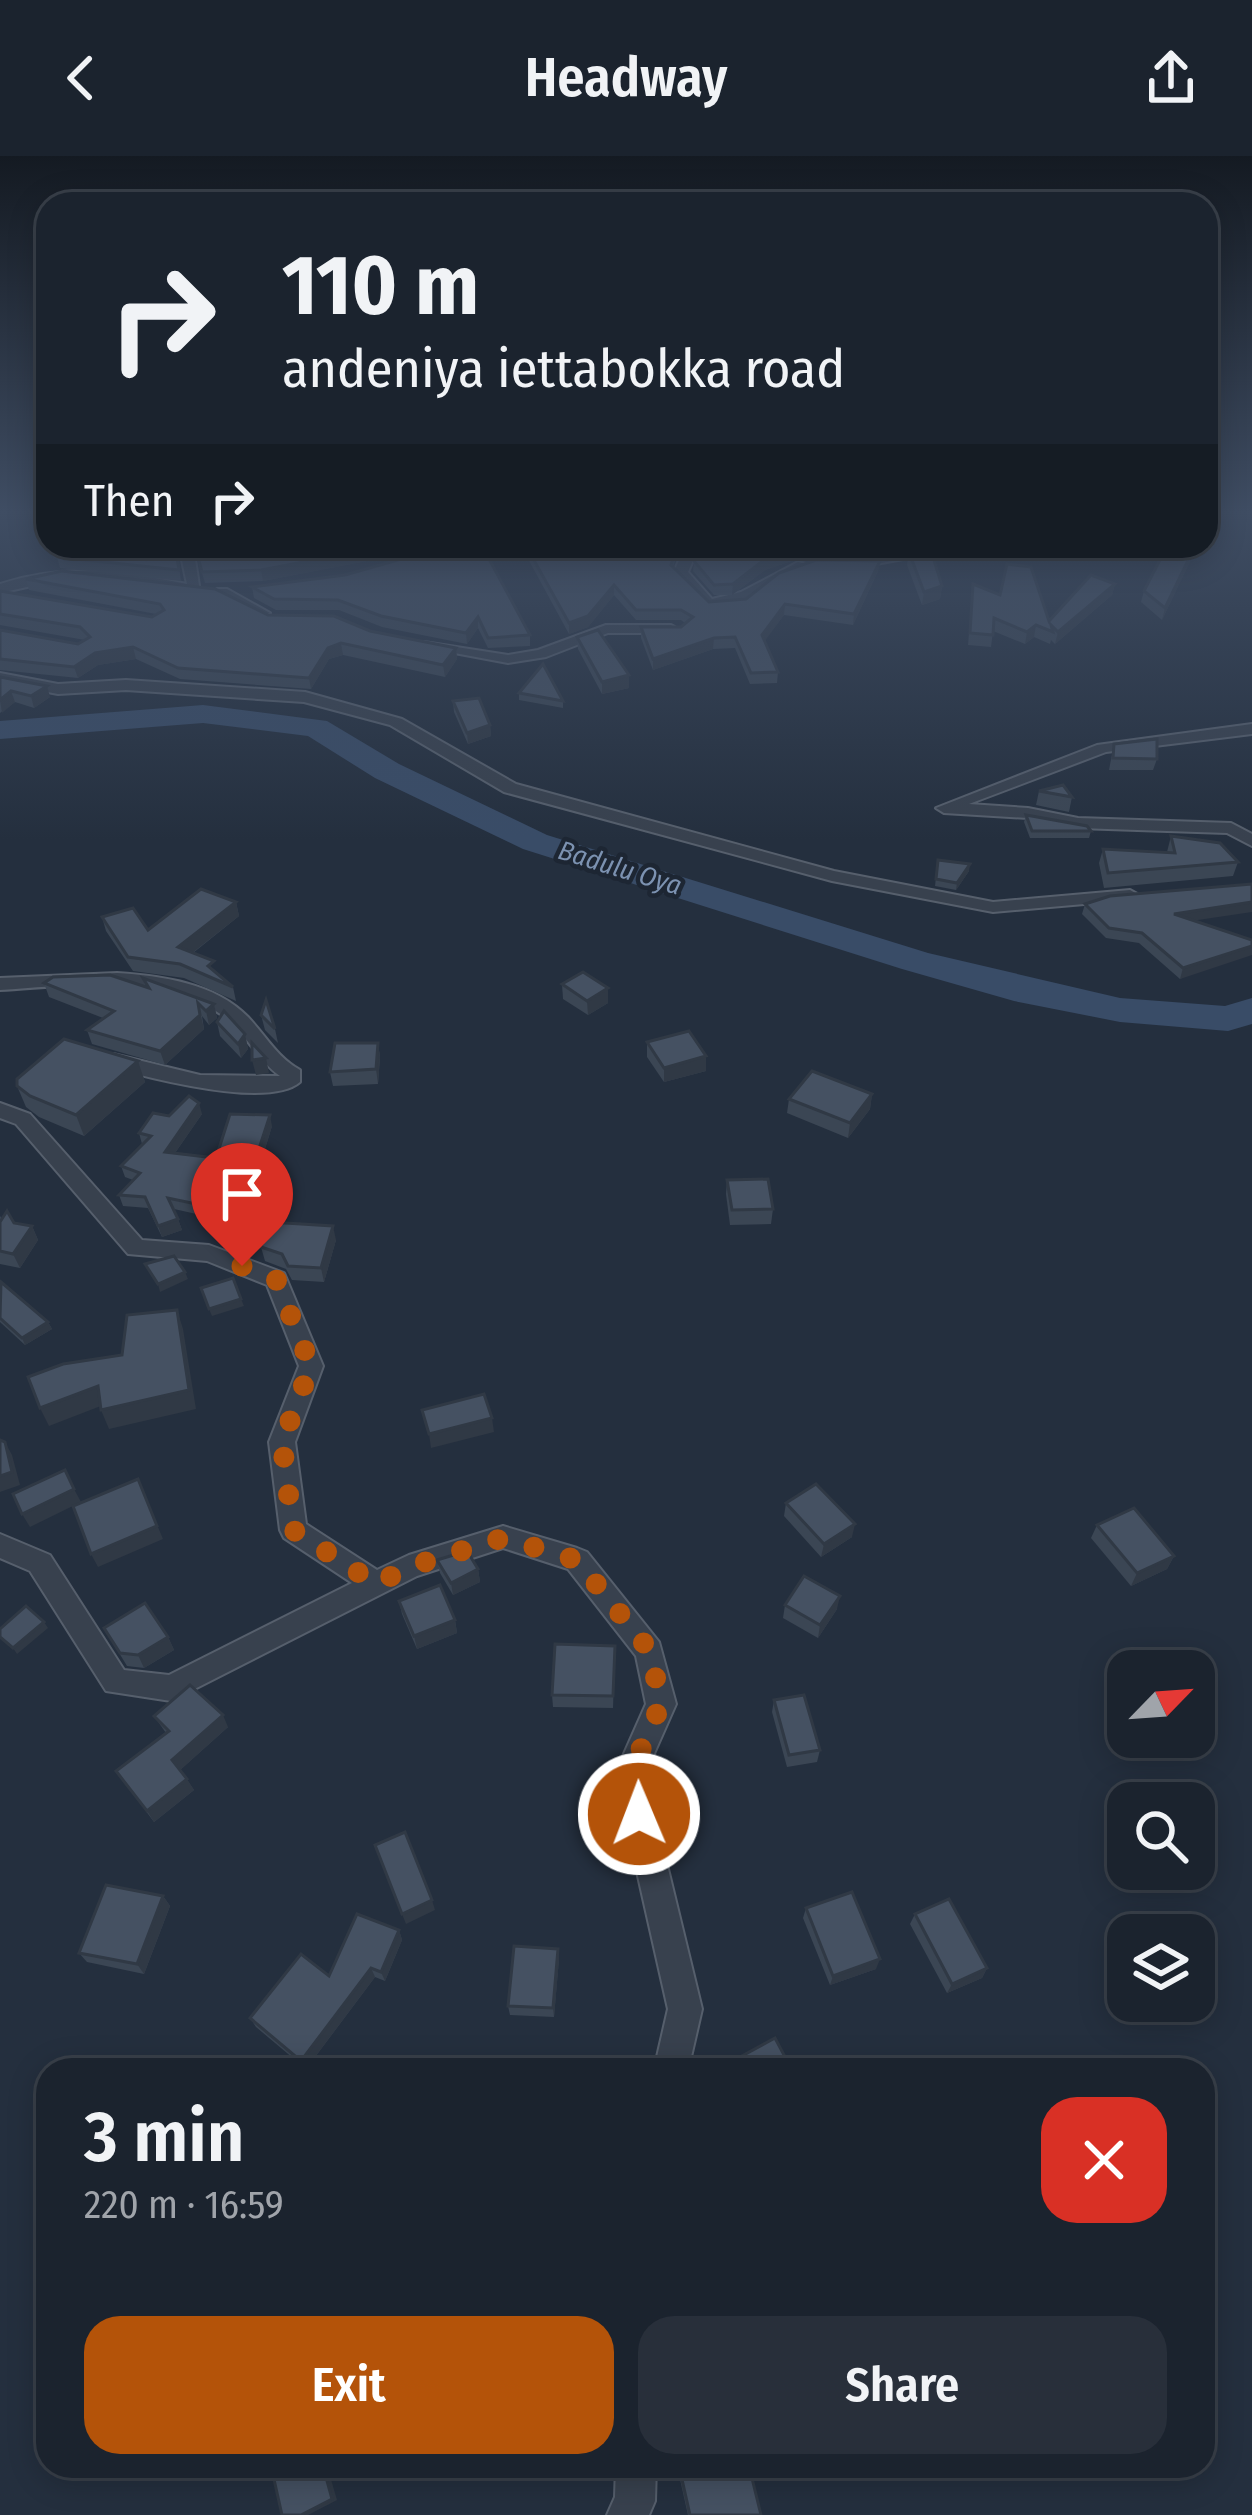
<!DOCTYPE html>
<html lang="en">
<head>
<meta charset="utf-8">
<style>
	:root { --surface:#1b232e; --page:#282f3a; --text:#f1f3f6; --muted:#a0a4aa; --line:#39404a; --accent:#b45309 }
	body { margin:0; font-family:"Fira Sans Condensed",sans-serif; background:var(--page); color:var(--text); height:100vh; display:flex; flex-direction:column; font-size:45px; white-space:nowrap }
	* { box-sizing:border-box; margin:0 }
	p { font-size:39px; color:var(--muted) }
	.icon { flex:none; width:66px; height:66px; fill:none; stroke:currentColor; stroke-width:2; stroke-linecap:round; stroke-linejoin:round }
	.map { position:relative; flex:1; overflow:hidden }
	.drawer { position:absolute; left:36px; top:1902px; width:1179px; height:420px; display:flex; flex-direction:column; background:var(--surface); border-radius:36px; box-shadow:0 6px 30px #0003,0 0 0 3px var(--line) }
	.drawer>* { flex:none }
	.hud { position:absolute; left:36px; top:36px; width:1182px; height:366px; border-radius:36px; box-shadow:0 6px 30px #0003,0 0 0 3px var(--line); background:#1b232e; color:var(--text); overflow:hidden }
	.needle { width:78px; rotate:65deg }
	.tools { position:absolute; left:1107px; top:1494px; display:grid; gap:24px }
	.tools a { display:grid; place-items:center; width:108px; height:108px; border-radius:24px; background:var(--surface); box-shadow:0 6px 30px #0003,0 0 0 3px var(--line); font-size:60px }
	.pin { position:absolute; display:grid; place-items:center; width:102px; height:102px; color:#fff; margin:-123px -51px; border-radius:50% 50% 50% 0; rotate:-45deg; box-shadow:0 0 12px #0007 }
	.pin .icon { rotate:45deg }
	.me { position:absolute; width:132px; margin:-66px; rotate:359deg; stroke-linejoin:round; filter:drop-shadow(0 0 9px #0008) }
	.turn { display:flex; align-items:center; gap:42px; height:252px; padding:0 48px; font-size:54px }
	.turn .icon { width:156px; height:156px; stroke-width:2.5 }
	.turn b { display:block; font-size:84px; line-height:102px }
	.then { display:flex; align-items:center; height:114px; padding:0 48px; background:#0003; gap:24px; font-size:45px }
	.round { display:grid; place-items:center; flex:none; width:126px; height:126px; border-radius:36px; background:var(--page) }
	.summary { display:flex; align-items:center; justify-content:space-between; height:204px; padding:0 48px }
	h1 { font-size:72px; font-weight:600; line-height:90px }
	.primary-button { display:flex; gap:24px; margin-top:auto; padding:24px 48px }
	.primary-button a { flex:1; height:138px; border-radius:36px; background:var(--accent); color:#fff; font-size:48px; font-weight:600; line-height:138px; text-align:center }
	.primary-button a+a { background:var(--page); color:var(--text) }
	header { display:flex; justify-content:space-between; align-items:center; height:156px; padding:0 48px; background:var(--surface); font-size:54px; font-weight:600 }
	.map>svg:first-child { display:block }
</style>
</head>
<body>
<header><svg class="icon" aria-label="back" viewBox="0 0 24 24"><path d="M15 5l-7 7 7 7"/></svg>Headway<svg class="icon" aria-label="share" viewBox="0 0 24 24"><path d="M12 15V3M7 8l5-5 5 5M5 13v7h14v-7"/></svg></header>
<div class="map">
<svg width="1252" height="2359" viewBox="0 0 1252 2359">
	<rect width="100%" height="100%" fill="#242f3e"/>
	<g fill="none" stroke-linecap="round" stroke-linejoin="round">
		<path fill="#394c67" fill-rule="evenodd" d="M203 549 327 565 399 608 547 679 928 797 1120 842 1225 850 1252 842V868L1228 875 1120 866 1014 845 902 813 523 693 375 622 308 580 203 567 0 583V565Z"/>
		<defs>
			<g id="street">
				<path d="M179 390H193L200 436 115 423 72 421 0 437V428C65 407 121 415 187 428Z"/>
				<path d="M685 390H699L688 416 712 443 741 436 798 406 810 409 751 442 708 452 674 416Z"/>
				<path d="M923 390H937L941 396 849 413 842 409 926 393Z"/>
				<path d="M217 433H227L270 457 258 460 217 439Z"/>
				<path d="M606 469H671L678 473 671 477H608L546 501 508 507 417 490 424 486 508 499 538 494Z"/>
				<path d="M0 517 58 528 126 524 305 536 402 563 516 628 834 715 993 746 1130 734 1139 739 1130 744 993 756 832 725 504 636 390 569 304 546 126 534 58 538 0 527Z"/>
				<path d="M1252 568V578L1106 596 969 648 1028 652 1078 662 1231 667 1252 678V690L1227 677 1078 672 1028 662 944 657 936 652 1097 589Z"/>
				<path d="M117 817C162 820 215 827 248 861 266 880 277 901 300 914V926C268 954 146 921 106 910L103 905 113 898 200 919 280 920C256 903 245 875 222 859 157 815 73 830 0 834V822Z"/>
				<path d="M0 947 30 958 142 1084 209 1089 284 1117 323 1210 295 1286 306 1368 377 1414 409 1399 503 1370 577 1392 587 1396 659 1486 676 1548 645 1618 702 1853 688 1914H654L668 1853 615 1618 646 1548 636 1500 568 1413 503 1392 417 1420 171 1545 106 1535 30 1415 0 1402V1378L50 1399 124 1514 169 1519 352 1427 284 1382 280 1374 269 1286 299 1210 267 1129 207 1105 128 1098 16 968 0 962Z"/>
				<path d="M616 2310H656L655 2345 649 2359H607L615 2341Z"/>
			</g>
		</defs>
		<use href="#street" stroke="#565f6c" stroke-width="4"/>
		<use href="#street" fill="#38414e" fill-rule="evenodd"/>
	</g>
	<g fill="#3b4654">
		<path d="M132 390H176L181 425 60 412 57 401H139Z"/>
		<path d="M194 390H444L263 425 205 427Z"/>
		<path d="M521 390H680L673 411 709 446 746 443 880 405 878 415 853 469 784 459 764 485 778 516 777 527 750 528 735 492 713 493 653 514 641 482V471H681L685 467 681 464H636L614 439 588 471 569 478Z"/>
		<path d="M699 390H886L885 397 812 398 765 414 732 439H714L693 415 694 405Z"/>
		<path d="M909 396 942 430 940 443 922 449 907 409Z"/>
		<path d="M1191 403 1162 464 1141 446 1144 435Z"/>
		<path d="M345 419 530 479V490L488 492 478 472 467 488 382 471 339 454H276L254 442 252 431Z"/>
		<path d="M26 423 370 475 456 492 457 503 445 521 343 499 329 503 311 533 180 523 136 503 98 509 78 522 0 514V474L78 488 85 484 0 469V435L152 461 156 458 29 434Z"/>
		<path d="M973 428 1049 465 1115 428 1112 439 1055 488 1051 484 1050 488 1034 481 1025 488 993 475 991 491 968 489Z"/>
		<path d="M577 481 629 519V532L602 538 578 493Z"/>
		<path d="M0 521 50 541 34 552 15 546 0 557Z"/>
		<path d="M519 537 563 545V552L519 544Z"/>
		<path d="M453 545 490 569 491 580 468 588 454 556Z"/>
		<path d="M1114 588 1157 603 1153 614H1109Z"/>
		<path d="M1039 635 1072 641 1069 656 1036 649Z"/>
		<path d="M1026 659 1091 675 1089 682H1030L1024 666Z"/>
		<path d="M1171 680 1238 706 1233 720 1104 732 1099 707 1103 693 1167 696Z"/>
		<path d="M938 704 969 715 956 734 935 730Z"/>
		<path d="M236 746 239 760 193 797 233 831 236 845 184 822 133 815 106 775 102 761 148 774Z"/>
		<path d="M1085 748 1194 765 1252 784 1180 823 1139 787 1106 782 1082 758Z"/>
		<path d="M143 822 214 848 217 862 209 869 202 860 204 873 165 909 92 888 87 874 103 862 49 841 44 827 145 831Z"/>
		<path d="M562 828 608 832V847L588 859 563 843Z"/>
		<path d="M261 859 275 873 278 887 265 874Z"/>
		<path d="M217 866 245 878 248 893 241 902 220 880Z"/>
		<path d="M647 886 706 900V915L664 926 647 901Z"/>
		<path d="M378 887 380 901 378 928 333 930 330 916Z"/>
		<path d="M138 905 145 926 84 980 39 961 26 951 17 930Z"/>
		<path d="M872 938 870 953 848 982 787 957 789 943Z"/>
		<path d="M202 958 175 997 216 1002 272 970 261 1006 269 1019 257 1039 247 1036 228 1065 174 1053 182 1074 162 1081 148 1052 123 1050 119 1039 133 1024 125 1021 121 1010 142 988 139 977 169 960Z"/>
		<path d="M727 1024 773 1053 771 1068 730 1069 726 1038Z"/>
		<path d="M0 1060 2 1063 32 1070 38 1084 20 1112 0 1108Z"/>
		<path d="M336 1084 324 1126 292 1124 286 1113 265 1105 261 1091Z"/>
		<path d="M0 1127 48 1166 52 1173 25 1189 0 1166Z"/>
		<path d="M786 1347 852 1381 821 1401 784 1360Z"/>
		<path d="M1097 1369 1174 1400 1167 1413 1131 1430 1091 1382Z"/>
		<path d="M437 1404 478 1413 480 1426 453 1439 440 1417Z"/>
		<path d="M399 1445 455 1464 457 1477 417 1493 402 1458Z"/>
		<path d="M785 1449 837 1453 818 1482 783 1462Z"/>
		<path d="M104 1472 168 1481 174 1494 144 1512 127 1510Z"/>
		<path d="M615 1490 613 1552 553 1551 552 1539Z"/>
		<path d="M774 1544 820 1594 817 1606 787 1611 772 1556Z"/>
		<path d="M154 1560 228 1571 180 1614 194 1634 154 1666 116 1615 166 1577Z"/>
		<path d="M163 1740 170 1750 144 1818 87 1806 79 1797Z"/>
		<path d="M806 1752 876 1813 830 1829 803 1762Z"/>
		<path d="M915 1758 987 1812 982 1822 947 1837 910 1768Z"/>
		<path d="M399 1774 402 1784 385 1825 375 1821 306 1913 256 1871 250 1862 329 1820Z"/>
		<path d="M558 1793 559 1803 554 1861 510 1859 508 1850Z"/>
		<path d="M677 2310H749L761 2359H688Z"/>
	</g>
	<g fill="#303945">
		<path d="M389 390H445L263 425 261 414Z"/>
		<path d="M804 390H812V398L765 414 732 439 733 428 765 403Z"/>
		<path d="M1195 392 1191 403 1162 464 1165 452Z"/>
		<path d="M880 405 878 415 853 469 854 458Z"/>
		<path d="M1115 428 1112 439 1055 488 1058 476Z"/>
		<path d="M614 429V439L588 471 569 478V467Z"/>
		<path d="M942 430 940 443 922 449 924 436Z"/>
		<path d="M785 448 784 459 761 490 762 479Z"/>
		<path d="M478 461V472L467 488 466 477Z"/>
		<path d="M1036 469 1034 481 1025 488 1027 476Z"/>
		<path d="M714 482 713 493 653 514V503Z"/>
		<path d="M341 487 343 499 329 503 311 533 309 522 328 492Z"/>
		<path d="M133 491 136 503 98 509 78 522 74 511 95 497Z"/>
		<path d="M456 492 457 503 445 521 443 509Z"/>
		<path d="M629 519V532L602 538V526Z"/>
		<path d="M47 530 50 541 34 552 31 540Z"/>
		<path d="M11 535 15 546 2 557 0 544Z"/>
		<path d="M490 569 491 580 468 588 467 577Z"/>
		<path d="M970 708 969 715 956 734 957 727Z"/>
		<path d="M236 746 239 760 182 805 178 791Z"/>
		<path d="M1252 746V756L1171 768 1174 758Z"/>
		<path d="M1252 790V799L1180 823 1183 812Z"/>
		<path d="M608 832V847L588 859 587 845Z"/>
		<path d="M198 847 204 873 165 909 160 895Z"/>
		<path d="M214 848 217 862 209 869 206 855Z"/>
		<path d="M245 878 248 893 241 902 238 888Z"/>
		<path d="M378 887 380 901 378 928 376 913Z"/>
		<path d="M706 900V915L664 926V912Z"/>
		<path d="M266 902 269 917 256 919 252 904Z"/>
		<path d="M138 905 145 926 84 980 76 959Z"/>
		<path d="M872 938 870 953 848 982 850 967Z"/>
		<path d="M199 947 202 958 168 1007 165 996Z"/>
		<path d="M270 959 272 970 258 1016 255 1005Z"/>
		<path d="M266 1008 269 1019 257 1039 254 1028Z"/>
		<path d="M244 1025 247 1036 228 1065 225 1054Z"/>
		<path d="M178 1063 182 1074 162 1081 158 1070Z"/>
		<path d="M32 1070 38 1084 20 1112 13 1098Z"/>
		<path d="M333 1070 336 1084 324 1126 321 1112Z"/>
		<path d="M185 1116 188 1123 160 1136 158 1128Z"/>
		<path d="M241 1143 244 1150 212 1160 209 1153Z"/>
		<path d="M177 1154 183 1173 196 1253 109 1273 101 1254Z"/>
		<path d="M48 1166 52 1173 25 1189 22 1182Z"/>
		<path d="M98 1230 106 1248 49 1270 40 1252Z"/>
		<path d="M492 1262 494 1276 431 1292 429 1278Z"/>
		<path d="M5 1286 12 1299 20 1329 0 1336V1320Z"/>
		<path d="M138 1323 163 1383 98 1411 91 1398Z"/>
		<path d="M74 1333 81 1346 30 1371 22 1358Z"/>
		<path d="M855 1368 852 1381 821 1401 824 1388Z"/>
		<path d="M1174 1400 1167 1413 1131 1430 1137 1417Z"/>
		<path d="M478 1413 480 1426 453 1439 451 1427Z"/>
		<path d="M840 1440 837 1453 818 1482 820 1469Z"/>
		<path d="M455 1464 457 1477 417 1493 414 1480Z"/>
		<path d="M44 1466 48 1472 17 1498 13 1492Z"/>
		<path d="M168 1481 174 1494 144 1512 138 1499Z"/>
		<path d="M223 1559 228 1571 178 1616 172 1604Z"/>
		<path d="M187 1623 194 1634 154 1666 147 1655Z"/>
		<path d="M163 1740 170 1750 144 1818 137 1808Z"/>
		<path d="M432 1744 435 1754 406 1768 402 1758Z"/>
		<path d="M399 1774 402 1784 385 1825 381 1816Z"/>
		<path d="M558 1793 559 1803 554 1861 553 1852Z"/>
		<path d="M880 1803 876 1813 830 1829 833 1820Z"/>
		<path d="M371 1812 375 1821 306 1913 301 1905Z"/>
		<path d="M987 1812 982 1822 947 1837 952 1828Z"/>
		<path d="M323 2310H327L337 2344 308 2359H301Z"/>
	</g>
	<g fill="#455162" stroke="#303945" stroke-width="3">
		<path d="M76 390H96L144 403 136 390H175L179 414 57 401Z"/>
		<path d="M195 390H389L261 414 202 416Z"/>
		<path d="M447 390H482L530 479 488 482 478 461 466 477 381 460 338 444 274 443 252 431 345 419Z"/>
		<path d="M526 390H677L671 409 709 446 746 443 779 417 816 404 880 405 854 458 785 448 762 479 778 516 751 517 735 481 714 482 653 503 641 471H681L693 461 681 454H636L614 429 588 460 569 467Z"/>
		<path d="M699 390H804L765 403 733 428 714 429 694 405Z"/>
		<path d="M1167 390H1195L1165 452 1144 435Z"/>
		<path d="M930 391 942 430 924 436 909 396Z"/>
		<path d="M1007 408 1031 411 1049 465 1091 419 1115 428 1058 476 1051 469 1053 476 1036 469 1027 476 994 462 993 479 970 477 973 428 1000 439Z"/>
		<path d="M62 415 215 433 268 459 334 460 370 475 456 492 443 509 341 487 328 492 309 522 178 512 133 491 95 497 74 511 0 503V474L78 488 90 481 80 471 0 458V435L152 461 164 454 160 448 26 423Z"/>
		<path d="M598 474 629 519 602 526 577 481Z"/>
		<path d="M543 508 563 545 519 537Z"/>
		<path d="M0 521 47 530 31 540 11 535 0 544Z"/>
		<path d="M479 542 490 569 467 577 453 545Z"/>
		<path d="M1157 583V603L1113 602 1114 588Z"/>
		<path d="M1063 629 1072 641 1039 635Z"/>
		<path d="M1026 659 1087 670 1091 675H1032Z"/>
		<path d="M1171 680 1220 687 1238 706 1108 717 1103 693 1175 697Z"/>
		<path d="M938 704 970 708 957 727 936 723Z"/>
		<path d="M1252 728V746L1174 758 1252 784V790L1183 812 1142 777 1109 772 1085 748 1110 740Z"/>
		<path d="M201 733 236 746 178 791 214 805 208 810 233 831 180 808 128 801 102 761 133 752 148 774Z"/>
		<path d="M583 816 608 832 587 845 562 828Z"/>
		<path d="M110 819 149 832 143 822 214 848 206 855 198 847 200 859 160 895 87 874 114 855 44 827 53 821Z"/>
		<path d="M266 844 275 873 261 859Z"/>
		<path d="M224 855 245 878 238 888 217 866Z"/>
		<path d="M689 875 706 900 664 912 647 886Z"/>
		<path d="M64 883 138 905 76 959 30 940 17 930V923Z"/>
		<path d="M252 887 266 902 252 904Z"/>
		<path d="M335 887H378L376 913 330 916Z"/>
		<path d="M812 915 872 938 850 967 789 943Z"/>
		<path d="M189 940 199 947 165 996 216 1002 230 958 270 959 255 1005 266 1008 254 1028 244 1025 225 1054 168 1042 178 1063 158 1070 145 1041 119 1039 140 1017 121 1010 151 980 139 977 153 957 169 960Z"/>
		<path d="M768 1023 773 1053 732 1054 727 1024Z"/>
		<path d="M7 1055 14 1067 32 1070 13 1098 0 1095V1066Z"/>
		<path d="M269 1066 333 1070 321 1112 288 1110 282 1098 261 1091Z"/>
		<path d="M174 1100 185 1116 158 1128 145 1108Z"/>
		<path d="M233 1122 241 1143 209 1153 201 1132Z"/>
		<path d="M1 1126 48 1166 22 1182 0 1162Z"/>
		<path d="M177 1154 189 1234 101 1254 98 1230 40 1252 28 1221 63 1208 122 1199 127 1159Z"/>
		<path d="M484 1238 492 1262 429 1278 422 1254Z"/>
		<path d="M0 1284 5 1286 12 1316 0 1320Z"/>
		<path d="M65 1314 74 1333 22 1358 13 1338Z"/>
		<path d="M138 1323 157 1370 91 1398 73 1350Z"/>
		<path d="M816 1328 855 1368 824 1388 786 1347Z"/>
		<path d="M1134 1352 1174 1400 1137 1417 1097 1369Z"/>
		<path d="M467 1395 478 1413 451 1427 437 1404Z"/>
		<path d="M804 1420 840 1440 820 1469 785 1449Z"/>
		<path d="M440 1429 455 1464 414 1480 399 1445Z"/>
		<path d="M145 1447 168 1481 138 1499 120 1497 104 1472Z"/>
		<path d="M26 1450 44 1466 13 1492 0 1481V1473Z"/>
		<path d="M555 1488 615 1490 613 1540 552 1539Z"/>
		<path d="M190 1529 223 1559 172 1604 187 1623 147 1655 116 1615 169 1575 154 1560Z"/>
		<path d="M804 1539 820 1594 789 1599 774 1544Z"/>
		<path d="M405 1676 432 1744 402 1758 375 1689Z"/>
		<path d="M106 1729 163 1740 137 1808 79 1797Z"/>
		<path d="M852 1736 880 1803 833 1820 806 1752Z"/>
		<path d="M949 1743 987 1812 952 1828 915 1758Z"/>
		<path d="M357 1758 399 1774 381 1816 371 1812 301 1905 250 1862 301 1798 329 1820Z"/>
		<path d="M514 1790 558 1793 553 1852 508 1850Z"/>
		<path d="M775 1882 792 1914H716Z"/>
		<path d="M271 2310H323L332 2343 301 2359H282Z"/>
		<path d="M679 2310H749L761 2359H690Z"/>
	</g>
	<linearGradient id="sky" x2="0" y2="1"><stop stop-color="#141a22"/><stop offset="0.52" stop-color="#3f4d63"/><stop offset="1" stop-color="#3f4d63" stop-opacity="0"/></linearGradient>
	<rect width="1252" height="684" fill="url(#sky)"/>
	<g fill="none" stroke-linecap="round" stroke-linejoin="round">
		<path stroke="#b45309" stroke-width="21" stroke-dasharray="0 37.8" d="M242 1110 276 1123 311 1210 282 1286 293 1374 376 1428 409 1411 503 1382 577 1404 650 1495 661 1548 630 1618 639 1658"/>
	</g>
	<g text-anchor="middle" stroke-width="9" stroke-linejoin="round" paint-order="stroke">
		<g font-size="27" font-style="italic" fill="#7c92b1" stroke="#1d2633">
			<text transform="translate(620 712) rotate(17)" y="9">Badulu Oya</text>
		</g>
	</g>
</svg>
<div class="tools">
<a><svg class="needle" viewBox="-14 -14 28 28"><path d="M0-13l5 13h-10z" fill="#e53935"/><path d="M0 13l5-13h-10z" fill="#a0a4aa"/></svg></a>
<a><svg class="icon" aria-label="search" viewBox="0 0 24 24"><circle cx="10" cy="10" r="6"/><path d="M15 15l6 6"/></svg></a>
<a><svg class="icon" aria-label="layers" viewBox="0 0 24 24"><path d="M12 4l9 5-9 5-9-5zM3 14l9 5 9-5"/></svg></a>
</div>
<div class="pin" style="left:242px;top:1110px;background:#d93025"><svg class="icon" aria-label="arrive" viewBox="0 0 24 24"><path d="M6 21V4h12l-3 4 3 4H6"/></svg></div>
<svg class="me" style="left:639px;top:1658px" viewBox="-20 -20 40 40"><circle r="17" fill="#b45309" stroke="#fff" stroke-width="3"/><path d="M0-11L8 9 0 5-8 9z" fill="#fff"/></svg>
<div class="hud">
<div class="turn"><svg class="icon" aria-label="right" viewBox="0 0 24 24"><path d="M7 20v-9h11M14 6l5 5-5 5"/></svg><div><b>110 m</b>andeniya iettabokka road</div></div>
<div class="then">Then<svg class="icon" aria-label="right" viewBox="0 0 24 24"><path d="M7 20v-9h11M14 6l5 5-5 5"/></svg></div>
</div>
<section class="drawer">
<div class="summary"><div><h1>3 min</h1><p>220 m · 16:59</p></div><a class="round" style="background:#d93025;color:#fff"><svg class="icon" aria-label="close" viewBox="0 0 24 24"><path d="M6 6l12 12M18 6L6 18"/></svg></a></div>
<div class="primary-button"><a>Exit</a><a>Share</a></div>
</section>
</div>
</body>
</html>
